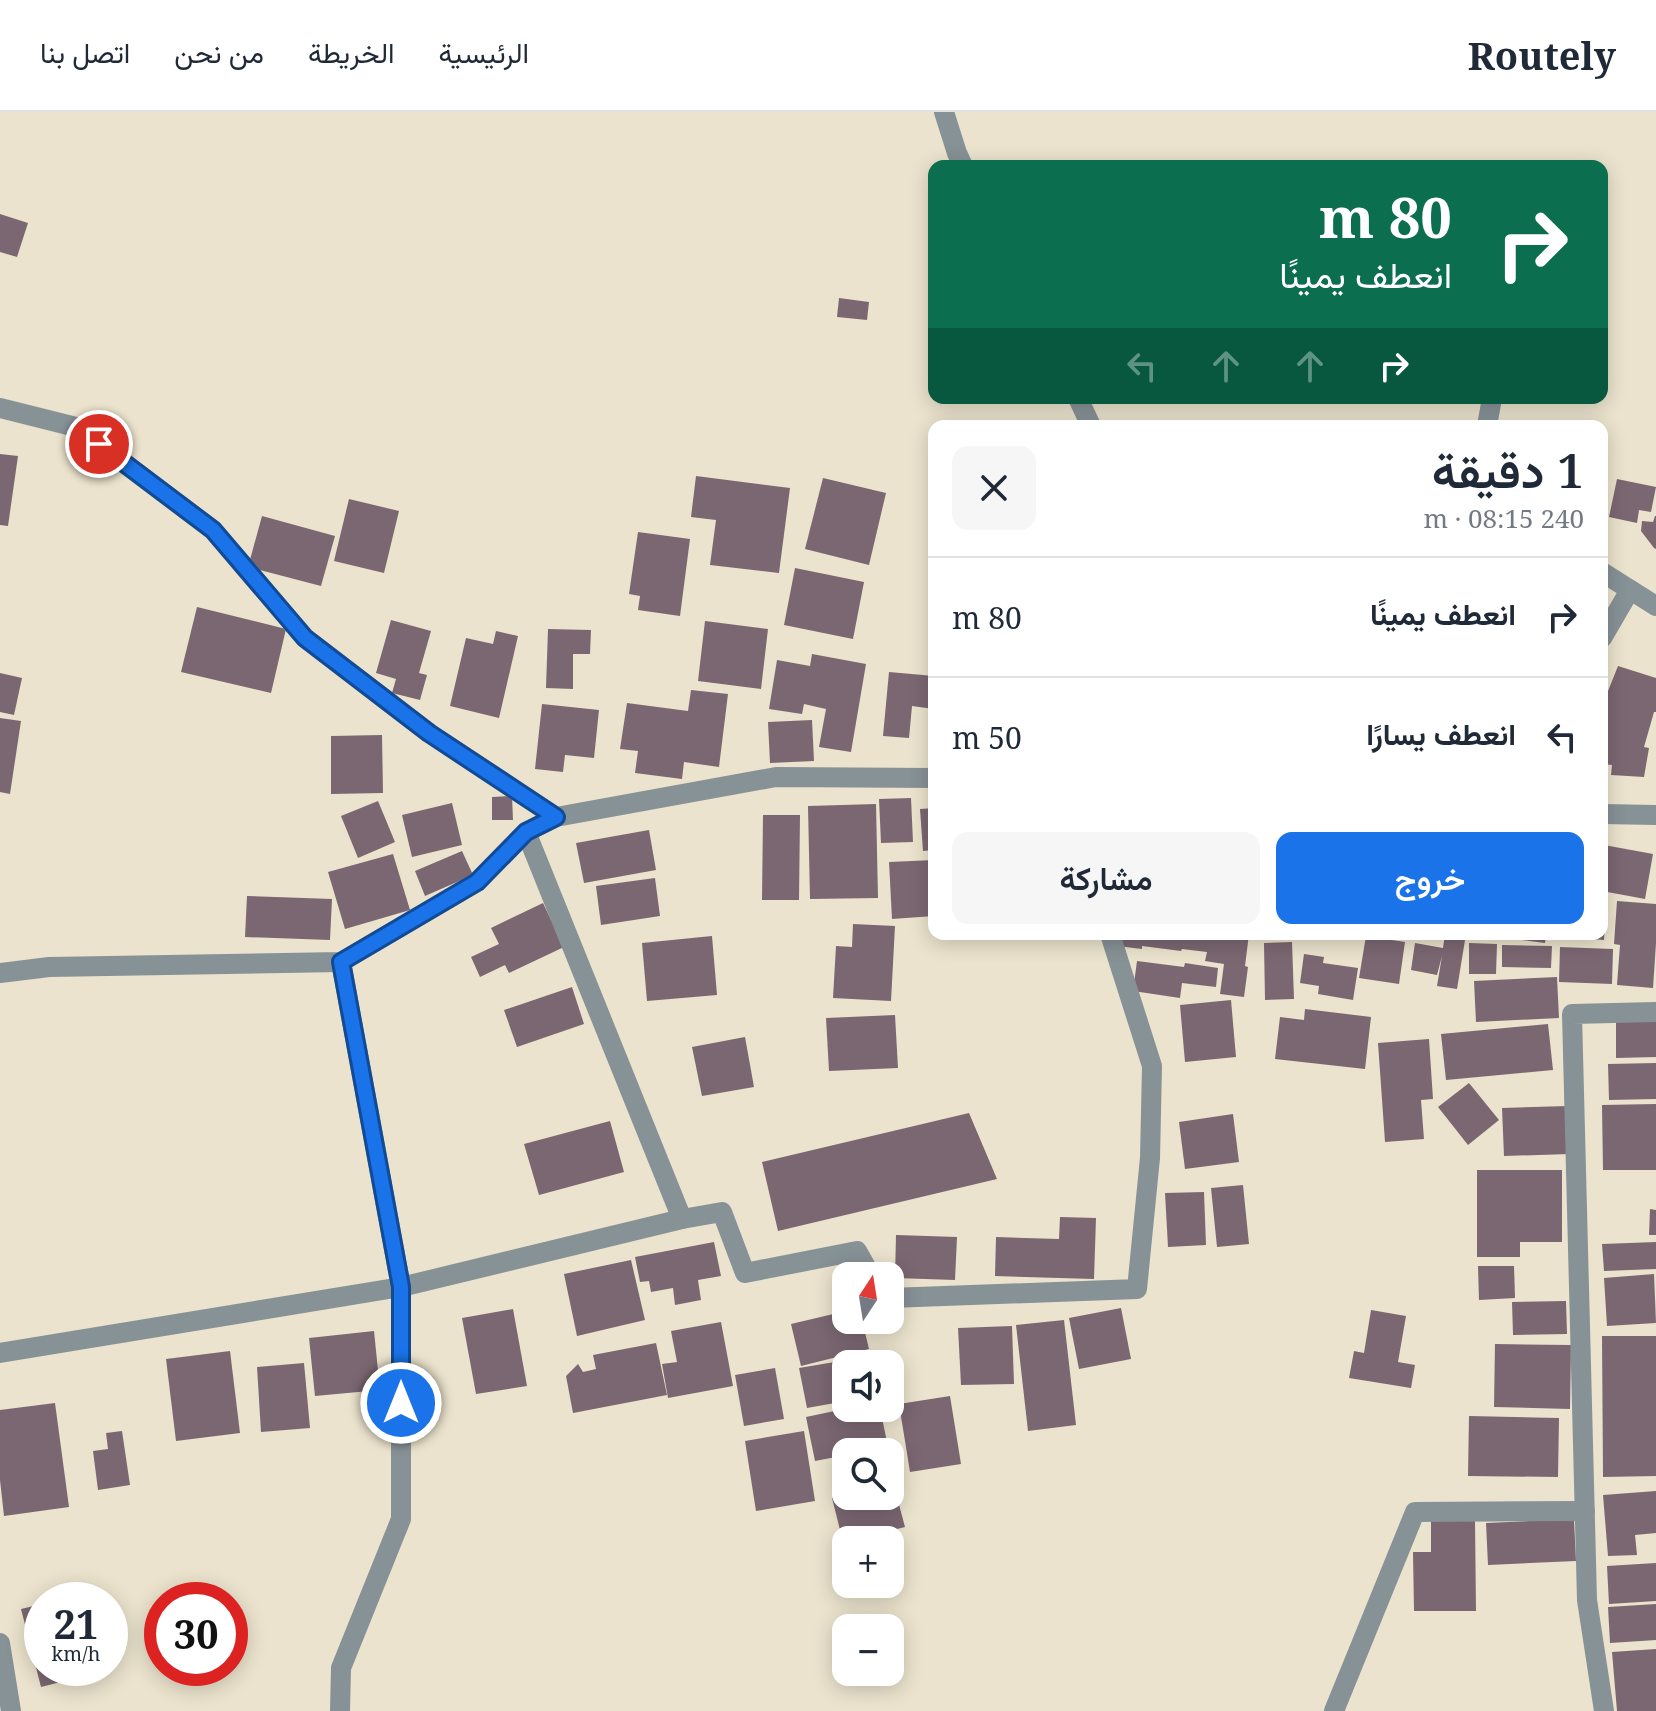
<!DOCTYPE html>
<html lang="ar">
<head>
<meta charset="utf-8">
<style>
	:root { --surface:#fff; --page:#f6f6f7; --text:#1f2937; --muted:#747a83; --line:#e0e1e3; --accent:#1a73e8 }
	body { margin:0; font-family:"Noto Serif",Vazirmatn,serif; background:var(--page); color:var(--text); direction:rtl; height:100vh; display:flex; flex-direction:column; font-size:30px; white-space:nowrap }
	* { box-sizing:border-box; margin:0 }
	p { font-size:26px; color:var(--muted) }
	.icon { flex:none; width:44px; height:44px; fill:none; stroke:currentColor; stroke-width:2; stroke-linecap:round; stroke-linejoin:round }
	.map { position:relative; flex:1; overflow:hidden; direction:ltr }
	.side { position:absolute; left:928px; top:308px; width:680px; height:520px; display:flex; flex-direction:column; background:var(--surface); border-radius:16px; box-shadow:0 4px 20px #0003; direction:rtl }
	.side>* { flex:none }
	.top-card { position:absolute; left:928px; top:48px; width:680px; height:244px; border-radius:16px; box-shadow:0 4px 20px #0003; direction:rtl; background:#0b6e4f; color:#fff; overflow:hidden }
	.needle { width:52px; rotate:12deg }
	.controls { position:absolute; left:832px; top:1150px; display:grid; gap:16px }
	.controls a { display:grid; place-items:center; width:72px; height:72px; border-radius:16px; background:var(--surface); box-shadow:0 4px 20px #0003; font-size:40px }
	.speed { position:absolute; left:24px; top:1470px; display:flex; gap:16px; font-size:40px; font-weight:700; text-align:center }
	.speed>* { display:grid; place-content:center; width:104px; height:104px; border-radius:50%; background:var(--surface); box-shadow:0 4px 20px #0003; line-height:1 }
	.speed small { font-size:20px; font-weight:400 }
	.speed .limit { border:12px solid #d22; background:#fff; color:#111 }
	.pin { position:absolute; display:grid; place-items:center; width:68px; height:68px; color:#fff; margin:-34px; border:4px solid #fff; border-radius:50%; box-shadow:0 2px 8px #0007 }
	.me { position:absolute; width:88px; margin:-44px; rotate:0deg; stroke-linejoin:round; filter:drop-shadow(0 0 6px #0008) }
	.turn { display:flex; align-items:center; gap:28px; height:168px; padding:0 24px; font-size:36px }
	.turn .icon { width:104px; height:104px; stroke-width:2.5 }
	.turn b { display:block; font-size:56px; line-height:68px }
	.lanes { display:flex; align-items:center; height:76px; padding:0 24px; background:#0003; justify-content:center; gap:40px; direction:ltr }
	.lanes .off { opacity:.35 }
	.round { display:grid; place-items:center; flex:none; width:84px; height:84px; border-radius:16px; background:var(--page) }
	.head { display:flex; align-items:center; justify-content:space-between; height:136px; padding:0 24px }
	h1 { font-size:48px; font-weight:600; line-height:60px }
	.primary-button { display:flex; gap:16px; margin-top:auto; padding:16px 24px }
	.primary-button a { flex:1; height:92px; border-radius:16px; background:var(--accent); color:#fff; font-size:32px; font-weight:600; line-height:92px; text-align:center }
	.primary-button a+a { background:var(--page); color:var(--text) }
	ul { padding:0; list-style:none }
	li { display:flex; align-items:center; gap:24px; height:120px; padding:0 24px; border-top:2px solid var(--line) }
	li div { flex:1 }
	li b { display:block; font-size:30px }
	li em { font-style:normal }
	header { display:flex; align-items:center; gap:48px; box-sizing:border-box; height:112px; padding:0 40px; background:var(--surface); border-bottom:2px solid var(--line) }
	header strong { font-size:38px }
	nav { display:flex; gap:44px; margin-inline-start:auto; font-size:28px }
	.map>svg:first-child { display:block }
</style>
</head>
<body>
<header>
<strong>Routely</strong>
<nav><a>الرئيسية</a><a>الخريطة</a><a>من نحن</a><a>اتصل بنا</a></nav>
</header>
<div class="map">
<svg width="1656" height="1599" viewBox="0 0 1656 1599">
	<rect width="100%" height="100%" fill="#ebe3cd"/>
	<g fill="#7b6772">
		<path d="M0 102 28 111 17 145 0 140Z"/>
		<path d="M839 186 869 190 867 208 837 205Z"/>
		<path d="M0 342 18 344 8 414 0 413Z"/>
		<path d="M696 364 790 376 779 461 710 453 716 408 691 405Z"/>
		<path d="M823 366 886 381 869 453 805 437Z"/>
		<path d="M1617 367 1656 375 1651 400 1639 398 1637 411 1609 405Z"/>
		<path d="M349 387 399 399 384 461 334 449Z"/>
		<path d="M262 404 335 424 321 474 248 455Z"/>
		<path d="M1655 404H1656V437L1654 436 1641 419 1642 409 1653 410Z"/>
		<path d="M638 420 690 427 680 504 638 498 640 484 629 482Z"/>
		<path d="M795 456 864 470 853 527 784 513Z"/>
		<path d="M197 495 286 517 271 581 181 560Z"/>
		<path d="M391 508 431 519 419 561 427 563 420 588 392 581 396 567 376 561Z"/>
		<path d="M705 509 768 517 761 577 698 569Z"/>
		<path d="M548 517 591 518 590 542H573V577L546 576Z"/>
		<path d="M496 519 518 524 499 606 450 594 466 526 493 532Z"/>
		<path d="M812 542 866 552 851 640 819 635 826 597 804 592 802 602 769 597 777 548 810 554Z"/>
		<path d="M1618 554 1656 566V600H1654L1644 635 1649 636 1644 665 1611 663 1612 653 1602 652V594Z"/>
		<path d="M889 560 934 564V597L912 594 909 626 883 624Z"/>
		<path d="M0 561 22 566 14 603 0 600Z"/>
		<path d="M691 578 728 582 719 655 684 650 682 667 635 661 638 639 620 637 627 591 688 599Z"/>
		<path d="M542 592 599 598 594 646 565 643 563 660 535 657Z"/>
		<path d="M0 606 21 609 10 682 0 680Z"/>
		<path d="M812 608 814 649 770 651 768 610Z"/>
		<path d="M382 623 383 681 331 682V624Z"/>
		<path d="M512 684 513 708H492V685Z"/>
		<path d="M911 686 913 730 881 731 879 687Z"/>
		<path d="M378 689 395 730 358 746 341 704Z"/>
		<path d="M452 691 462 733 412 745 402 703Z"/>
		<path d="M876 692 878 786 810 787 808 694Z"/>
		<path d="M934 696V738L923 739 920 697Z"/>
		<path d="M763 703H800L799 788H762Z"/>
		<path d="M649 718 656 758 584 771 576 731Z"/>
		<path d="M1604 733 1653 742 1645 787 1602 779V744Z"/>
		<path d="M462 739 473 763 425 784 415 759Z"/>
		<path d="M393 742 410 798 345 817 328 760Z"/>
		<path d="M934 748V804L892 807 889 750Z"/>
		<path d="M655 766 660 804 601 813 596 774Z"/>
		<path d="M247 784 332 787 330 828 245 825Z"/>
		<path d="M1617 789 1656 792V831L1653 876 1617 873 1620 833 1614 832Z"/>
		<path d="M543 791 564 835 509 861 505 853 480 865 471 845 499 832 491 816Z"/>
		<path d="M1602 795 1606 796 1604 828 1559 824V822H1602Z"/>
		<path d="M853 812 895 814 891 889 833 886 836 834 852 835Z"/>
		<path d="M1119 822H1249L1245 854 1248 855 1244 885 1220 882 1224 852 1205 849 1207 840 1182 837 1181 839 1142 834V837L1117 834Z"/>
		<path d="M1445 822H1466L1457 877 1437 874 1442 844 1437 863 1411 858 1415 831 1443 836Z"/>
		<path d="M1523 822H1546L1545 831 1522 828Z"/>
		<path d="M712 824 717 883 647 889 642 831Z"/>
		<path d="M1366 824 1405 830 1399 872 1359 866Z"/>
		<path d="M1292 830 1294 887 1265 888 1264 831Z"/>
		<path d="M1469 831 1497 832 1496 862H1469Z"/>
		<path d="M1502 833 1552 834 1551 856 1502 855Z"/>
		<path d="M1560 835 1613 837 1612 872 1559 870Z"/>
		<path d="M1304 842 1324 845 1323 851 1358 856 1353 888 1318 882 1319 874 1300 871Z"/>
		<path d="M1137 849 1184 855 1185 851 1218 856 1216 875 1182 871 1180 886 1133 879Z"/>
		<path d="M1557 865 1559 906 1476 910 1474 869Z"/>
		<path d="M572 875 584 912 517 935 504 898Z"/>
		<path d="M1231 888 1236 945 1185 950 1180 893Z"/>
		<path d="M1305 897 1371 905 1365 957 1275 947 1280 905 1304 908Z"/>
		<path d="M895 903 898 956 829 959 826 906Z"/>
		<path d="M1656 908V945L1616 946V909Z"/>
		<path d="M1548 912 1553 958 1446 968 1441 922Z"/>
		<path d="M745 925 754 975 702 984 692 935Z"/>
		<path d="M1429 927 1433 987 1421 988 1424 1027 1385 1030 1378 931Z"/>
		<path d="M1656 951V987L1609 988 1608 952Z"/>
		<path d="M1469 971 1499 1008 1468 1033 1438 995Z"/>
		<path d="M1656 992V1058H1603L1602 993Z"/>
		<path d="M1568 994 1569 1042 1504 1044 1502 996Z"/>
		<path d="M969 1001 997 1067 778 1119 762 1050Z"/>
		<path d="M1233 1002 1239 1050 1185 1057 1179 1010Z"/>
		<path d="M610 1009 624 1060 539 1083 524 1032Z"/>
		<path d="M1477 1058H1562V1130H1520V1145H1477Z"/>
		<path d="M1243 1073 1249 1132 1217 1135 1211 1076Z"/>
		<path d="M1204 1080 1206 1133 1168 1135 1165 1081Z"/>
		<path d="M1650 1097 1656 1098V1123H1649Z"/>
		<path d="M1060 1105 1096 1106 1094 1167 995 1164 996 1125 1059 1127Z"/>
		<path d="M896 1123 957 1125 955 1168 895 1166Z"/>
		<path d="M714 1130 721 1164 698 1168 701 1188 675 1193 673 1176 651 1180 649 1169 640 1170 635 1145Z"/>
		<path d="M1656 1130V1157L1604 1159 1602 1132Z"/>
		<path d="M631 1148 645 1208 577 1224 564 1162Z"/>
		<path d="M1478 1154H1514L1515 1186 1479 1188Z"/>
		<path d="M1654 1162 1656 1211 1607 1214 1604 1166Z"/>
		<path d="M1566 1189 1567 1222 1513 1223 1512 1190Z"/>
		<path d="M1121 1196 1131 1247 1079 1257 1069 1206Z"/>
		<path d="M513 1197 527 1274 476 1282 462 1206Z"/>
		<path d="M1371 1198 1406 1204 1398 1250 1415 1253 1411 1276 1349 1266 1354 1239 1364 1241Z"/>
		<path d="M846 1199V1208H862L869 1237 801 1254 791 1212Z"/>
		<path d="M1064 1208 1076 1313 1028 1319 1016 1213Z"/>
		<path d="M721 1210 733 1274 668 1286 662 1252 677 1250 671 1219Z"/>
		<path d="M1012 1214 1014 1272 961 1273 958 1216Z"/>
		<path d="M374 1219 380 1278 315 1284 309 1226Z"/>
		<path d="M1602 1224H1656V1364L1603 1365Z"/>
		<path d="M656 1231 667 1283 573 1301 566 1264 578 1252 583 1260 596 1257 593 1243Z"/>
		<path d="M1495 1232 1571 1233 1570 1297 1494 1295Z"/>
		<path d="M230 1239 240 1321 176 1329 166 1247Z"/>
		<path d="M870 1244 872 1252H846V1289L807 1296 799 1256Z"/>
		<path d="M304 1251 310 1316 261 1320 257 1255Z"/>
		<path d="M775 1256 784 1307 744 1314 735 1263Z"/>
		<path d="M950 1284 961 1352 910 1360 899 1292Z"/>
		<path d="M55 1291 69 1395 4 1404 0 1368V1298Z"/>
		<path d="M849 1296H880L888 1335 859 1340H846V1343L815 1349 806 1305Z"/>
		<path d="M1469 1304 1559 1306 1558 1365 1468 1364Z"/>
		<path d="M122 1319 130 1373 98 1378 93 1339 108 1337 106 1321Z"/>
		<path d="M804 1319 815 1389 756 1399 745 1329Z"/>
		<path d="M893 1370 905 1415 853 1428H846L843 1430 832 1386 846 1382V1384H890V1371Z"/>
		<path d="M1656 1379V1421L1635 1423 1637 1443 1608 1444 1603 1383Z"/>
		<path d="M1574 1407 1576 1449 1488 1453 1486 1411Z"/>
		<path d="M1431 1408H1475L1476 1499H1414L1413 1440H1431Z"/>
		<path d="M1656 1451V1489L1609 1492 1607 1454Z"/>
		<path d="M42 1492V1556L112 1557 41 1575 21 1497Z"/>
		<path d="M1656 1492V1528L1610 1531 1608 1495Z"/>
		<path d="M1656 1537V1599H1617L1612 1540Z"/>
	</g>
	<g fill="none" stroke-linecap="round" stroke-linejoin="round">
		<g stroke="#879297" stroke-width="20">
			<path d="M944 0 957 41 963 54"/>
			<path d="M1078 286 1091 314"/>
			<path d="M0 296 76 315 213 418 305 526 429 621 556 705"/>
			<path d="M1487 314 1492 286"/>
			<path d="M1602 460 1656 494"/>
			<path d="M1602 526 1630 478"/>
			<path d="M1602 702 1656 703"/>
			<path d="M0 861 49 855 341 850 477 770 526 720 556 705 776 665 934 666"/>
			<path d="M682 1107 722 1100 745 1161 857 1139 871 1164"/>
			<path d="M890 1186 1137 1177 1150 1046 1152 954 1110 822"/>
			<path d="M0 1241 401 1175 341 850"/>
			<path d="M0 1531 11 1599"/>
			<path d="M340 1599 341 1556 401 1407V1175L682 1107 526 720"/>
			<path d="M1334 1599 1415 1400 1585 1399"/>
			<path d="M1604 1599 1587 1488 1572 902 1656 900"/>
		</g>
	</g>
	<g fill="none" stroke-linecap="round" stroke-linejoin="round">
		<defs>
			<path id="route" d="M99 332 213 418 305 526 429 621 556 705 526 720 477 770 341 850 401 1175V1291"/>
		</defs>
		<use href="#route" stroke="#114b97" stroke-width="20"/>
		<use href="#route" stroke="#1a73e8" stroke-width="14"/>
	</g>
</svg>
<div class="controls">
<a><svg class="needle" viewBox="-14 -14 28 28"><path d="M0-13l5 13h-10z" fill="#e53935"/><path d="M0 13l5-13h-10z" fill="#747a83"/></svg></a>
<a><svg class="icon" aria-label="sound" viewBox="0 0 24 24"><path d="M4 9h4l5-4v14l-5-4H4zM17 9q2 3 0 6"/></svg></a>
<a><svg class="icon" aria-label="search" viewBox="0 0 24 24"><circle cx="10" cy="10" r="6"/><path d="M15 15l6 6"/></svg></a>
<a>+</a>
<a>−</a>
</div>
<div class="speed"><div>21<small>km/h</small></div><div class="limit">30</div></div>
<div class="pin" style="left:99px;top:332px;background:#d93025"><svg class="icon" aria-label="arrive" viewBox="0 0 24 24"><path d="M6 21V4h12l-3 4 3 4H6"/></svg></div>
<svg class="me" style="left:401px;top:1291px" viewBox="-20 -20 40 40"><circle r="17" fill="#1a73e8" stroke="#fff" stroke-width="3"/><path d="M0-11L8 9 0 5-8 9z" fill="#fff"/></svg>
<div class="top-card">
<div class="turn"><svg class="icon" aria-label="right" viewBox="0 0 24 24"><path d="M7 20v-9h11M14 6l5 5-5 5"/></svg><div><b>80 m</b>انعطف يمينًا</div></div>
<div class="lanes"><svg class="icon off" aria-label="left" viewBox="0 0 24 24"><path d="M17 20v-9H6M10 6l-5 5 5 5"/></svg><svg class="icon off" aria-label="ahead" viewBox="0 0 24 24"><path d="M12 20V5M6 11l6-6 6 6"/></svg><svg class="icon off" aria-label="ahead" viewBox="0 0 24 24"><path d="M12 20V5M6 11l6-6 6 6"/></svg><svg class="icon" aria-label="right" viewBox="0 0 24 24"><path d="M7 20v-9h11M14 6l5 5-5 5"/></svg></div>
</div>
<section class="side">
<div class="head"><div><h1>1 دقيقة</h1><p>240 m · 08:15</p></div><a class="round"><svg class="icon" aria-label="close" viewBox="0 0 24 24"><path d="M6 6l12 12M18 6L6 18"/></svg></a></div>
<ul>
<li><svg class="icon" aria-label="right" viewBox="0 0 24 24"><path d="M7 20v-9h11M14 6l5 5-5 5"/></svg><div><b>انعطف يمينًا</b></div><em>80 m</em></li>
<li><svg class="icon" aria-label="left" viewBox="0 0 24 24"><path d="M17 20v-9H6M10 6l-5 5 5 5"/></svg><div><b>انعطف يسارًا</b></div><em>50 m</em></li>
</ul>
<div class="primary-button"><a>خروج</a><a>مشاركة</a></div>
</section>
</div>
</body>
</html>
